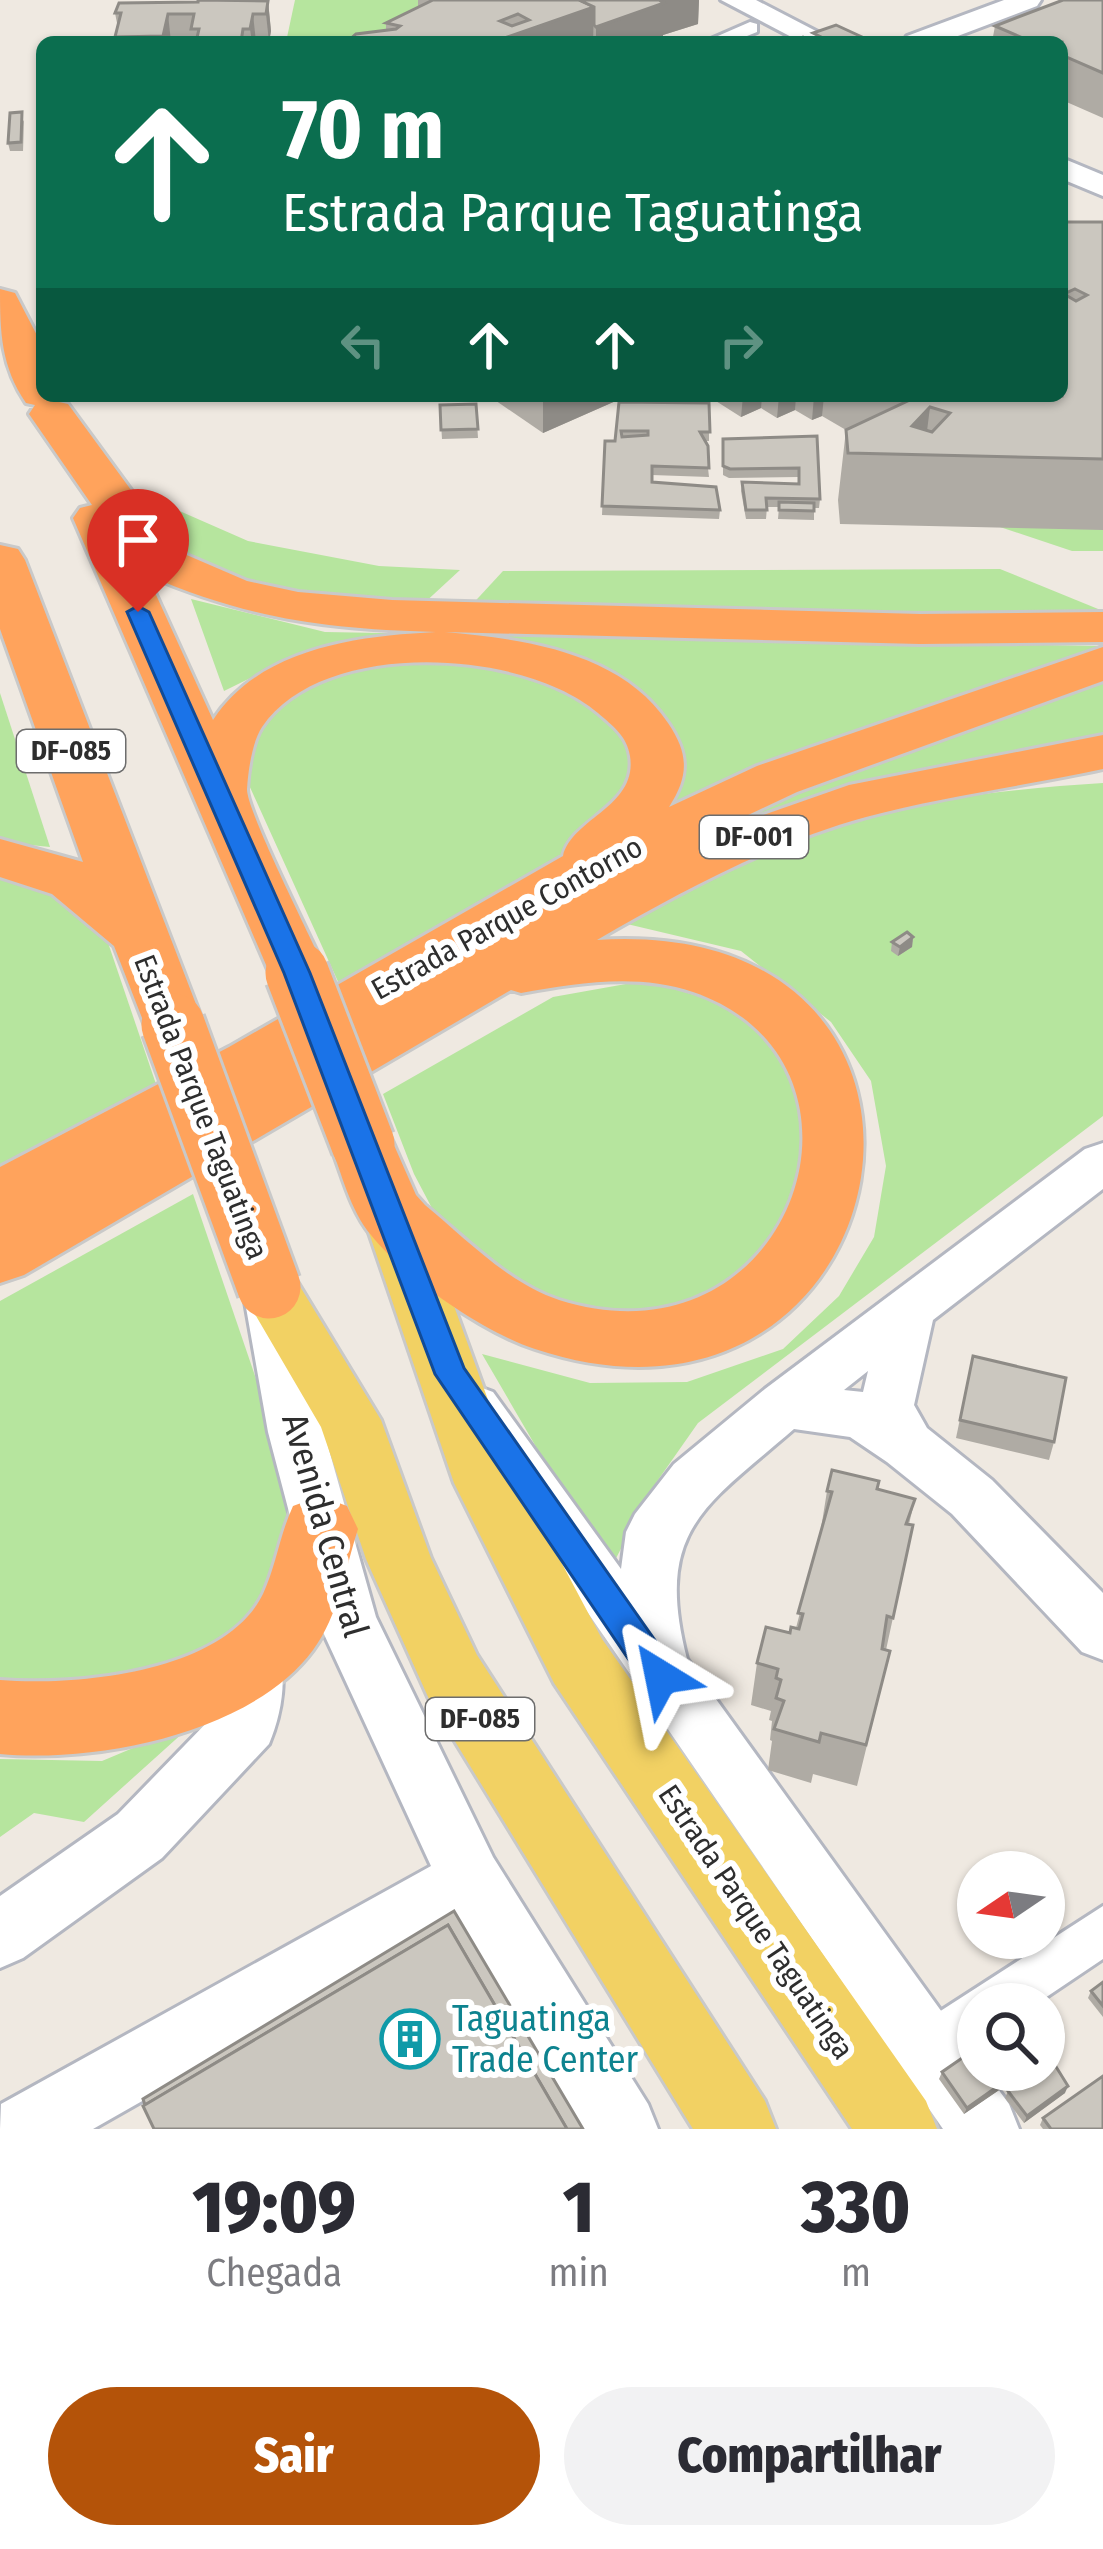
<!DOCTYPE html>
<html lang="pt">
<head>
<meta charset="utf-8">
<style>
	:root { --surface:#fff; --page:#f2f2f3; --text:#2b2b33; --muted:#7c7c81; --accent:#b45309 }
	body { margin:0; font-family:"Fira Sans Condensed",sans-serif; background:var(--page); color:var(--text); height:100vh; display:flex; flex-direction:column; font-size:45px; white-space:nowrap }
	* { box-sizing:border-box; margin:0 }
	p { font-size:39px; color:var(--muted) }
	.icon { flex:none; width:66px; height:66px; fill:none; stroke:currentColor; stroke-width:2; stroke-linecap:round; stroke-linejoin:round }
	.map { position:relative; height:2129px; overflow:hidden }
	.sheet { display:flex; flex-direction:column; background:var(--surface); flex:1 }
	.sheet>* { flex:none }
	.guide { position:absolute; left:36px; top:36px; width:1032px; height:366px; border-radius:18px; box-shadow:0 3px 9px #0004; background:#0b6e4f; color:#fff; overflow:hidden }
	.needle { width:78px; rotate:257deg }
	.fabs { position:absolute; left:957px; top:1851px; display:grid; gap:24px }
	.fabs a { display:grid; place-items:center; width:108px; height:108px; border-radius:50%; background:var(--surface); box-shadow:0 3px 9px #0004; font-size:60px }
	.pin { position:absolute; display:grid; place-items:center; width:102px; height:102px; color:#fff; margin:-123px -51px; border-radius:50% 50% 50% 0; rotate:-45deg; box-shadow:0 0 12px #0007 }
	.pin .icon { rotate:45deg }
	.me { position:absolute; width:132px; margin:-66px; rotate:325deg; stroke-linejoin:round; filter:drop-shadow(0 0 9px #0008) }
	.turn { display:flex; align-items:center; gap:42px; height:252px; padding:0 48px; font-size:54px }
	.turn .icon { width:156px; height:156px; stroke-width:2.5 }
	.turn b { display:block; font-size:84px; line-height:102px }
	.lanes { display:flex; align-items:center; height:114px; padding:0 48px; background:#0003; justify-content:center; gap:60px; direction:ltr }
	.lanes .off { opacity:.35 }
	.eta { display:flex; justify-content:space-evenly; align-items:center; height:204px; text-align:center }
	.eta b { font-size:72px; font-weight:800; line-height:84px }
	.action { display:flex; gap:24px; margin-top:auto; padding:24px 48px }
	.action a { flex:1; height:138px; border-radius:72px; background:var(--accent); color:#fff; font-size:48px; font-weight:800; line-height:138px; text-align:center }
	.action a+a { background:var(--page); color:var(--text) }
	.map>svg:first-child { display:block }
</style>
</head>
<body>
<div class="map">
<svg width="1103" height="2129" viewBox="0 0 1103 2129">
	<rect width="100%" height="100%" fill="#efe9e1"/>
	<g fill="#b6e59e">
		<path d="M295 0H450L363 42H286Z"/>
		<path d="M159 502 248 541 379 566 460 570 421 606 290 593 212 577 162 534Z"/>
		<path d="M997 526 1103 527V551H1072Z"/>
		<path d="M1000 569 1103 611V618L467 610 503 571Z"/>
		<path d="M191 599 325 632 1103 646V651L667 822 674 759 494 644 283 662 224 691Z"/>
		<path d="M369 662C448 664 552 663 614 720 625 730 633 746 642 758L594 839 340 986 249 785 243 761C280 687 295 690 369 662Z"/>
		<path d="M1103 679V740L784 813 0 1226 767 798Z"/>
		<path d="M0 693 50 847 0 842Z"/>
		<path d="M1103 783V1116L698 1423 651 1490 609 1572 482 1354 590 1383 687 1382 783 1349 839 1296 874 1237 886 1166 871 1081 831 1022 741 951 627 924C659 906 690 885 723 868 838 809 976 791 1103 783Z"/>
		<path d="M0 876 34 879 101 922 157 1087 0 1167Z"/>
		<path d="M637 982C679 986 758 1012 783 1047 800 1070 808 1109 819 1135L758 1283 592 1325 455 1252 414 1174 383 1094 553 997Z"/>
		<path d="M193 1194 299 1505 264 1608 183 1673 0 1702V1301Z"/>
		<path d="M195 1722 84 1822 34 1813 0 1837V1759L102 1761Z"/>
	</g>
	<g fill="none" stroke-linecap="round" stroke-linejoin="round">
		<defs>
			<g id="street">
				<path d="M750 22 757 24V32L732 42H704Z"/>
				<path d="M1103 1906V1959L1036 2004H978V2044L929 2073 911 2066 904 2048 911 2030Z"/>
			</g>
			<g id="secondary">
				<path d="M721 0H756L837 42H801Z"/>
				<path d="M1004 0H1041L1037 6 942 42H903L907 36Z"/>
				<path d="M1062 158 1103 175V196L1062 179Z"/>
				<path d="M1103 1143V1189L933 1320 914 1405 927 1428 992 1480 1103 1593V1660L1082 1652 952 1514 887 1462 850 1437 794 1429C704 1507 654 1530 687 1659L978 2062V2070H984L1009 2104 1019 2129H943L447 1408 455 1392 474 1385 493 1392 621 1569 626 1532 635 1514 674 1464 765 1389 1085 1149ZM868 1371 863 1392 844 1390Z"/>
				<path d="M270 1275 289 1281 296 1296 324 1432 376 1617 493 1857 648 2104 658 2129H584L459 1921 93 2129H0L1 2104 431 1866 317 1619 268 1432 244 1296 251 1281Z"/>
				<path d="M254 1634 275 1642C289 1673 282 1713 269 1744L162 1858 23 1958 0 1968V1896L118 1814 218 1711 224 1661 233 1642Z"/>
			</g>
			<g id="primary">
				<path d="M392 1193 412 1199 421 1215 516 1477 602 1639 926 2101 937 2129H852L554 1683 454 1483 363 1215 372 1199Z"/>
				<path d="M269 1263 290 1270 381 1420 431 1558 477 1655 765 2101 776 2129H693L429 1699 366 1559 321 1427 239 1287 248 1270Z"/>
			</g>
			<g id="highway">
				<path d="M0 289 15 293 42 345V396H63L59 402 68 404 175 550 247 581 298 592 392 600 920 614 1103 612V642L920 644 445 632C523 639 621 652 668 723 689 754 689 776 669 807L757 766 1103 647V681L797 792 706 835 849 785 1103 735V769C1024 786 944 796 866 817 771 843 682 891 597 940 1010 914 907 1473 535 1349 483 1332 405 1278 371 1235 350 1210 342 1174 330 1144L340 1127 363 1119 386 1127 416 1195 425 1205C465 1238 509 1284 559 1300 793 1374 898 1062 693 992 638 973 576 983 521 993L511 990 24 1275 0 1283V1167L229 1047 563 856C572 818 638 807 630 756 627 736 613 726 598 713 524 649 323 637 262 727 252 742 248 772 247 789 246 810 314 944 327 973L318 988 297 994 276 988 73 518 80 508 92 505 29 414 35 405 26 403C1 366 0 332 0 289ZM147 575C249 619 325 629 436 632 357 636 260 648 213 720Z"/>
				<path d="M0 545 18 549 25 560 204 1025 195 1041 173 1047 151 1041 114 946 52 894 0 877V839L83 862 0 629Z"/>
				<path d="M320 1496 347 1506 358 1529C345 1569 339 1615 313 1650 252 1733 97 1763 0 1754V1680C76 1686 224 1673 263 1594 276 1566 280 1534 293 1506Z"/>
			</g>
		</defs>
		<use href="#street" stroke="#b4b7c1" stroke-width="6"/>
		<use href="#secondary" stroke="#b4b7c1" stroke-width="6"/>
		<use href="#primary" stroke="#c9c9c9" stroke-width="6"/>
		<use href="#highway" stroke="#c9c9c9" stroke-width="6"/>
		<use href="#street" fill="#fff" fill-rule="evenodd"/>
		<use href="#secondary" fill="#fff" fill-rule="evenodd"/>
		<use href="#primary" fill="#f2d163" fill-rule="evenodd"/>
		<use href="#highway" fill="#ffa35c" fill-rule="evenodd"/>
		<defs>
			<g id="highway-bridge">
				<path d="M297 973 363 1144"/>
				<path d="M173 1025 269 1287"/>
			</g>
		</defs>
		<use href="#highway-bridge" stroke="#c9c9c9" stroke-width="69" stroke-linecap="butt"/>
		<use href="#highway-bridge" stroke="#ffa35c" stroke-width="63"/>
	</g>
	<g fill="#afaba4">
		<path d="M418 0H699L698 24 663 35V42H347L386 30V23L418 8Z"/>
		<path d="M1103 0V118L1062 100V42H992L995 26Z"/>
		<path d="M268 1 271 31 269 42H116L118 28 115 13 198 2Z"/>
		<path d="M24 120 23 151H10L8 143Z"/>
		<path d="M1062 222H1103V530L840 524 838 500 846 430 822 416 812 420 795 410 777 418 761 408 741 417 708 396H1062Z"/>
		<path d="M489 396H627L543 433Z"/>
		<path d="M619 402 709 403V441H705L709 477 652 475V482L720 510 719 519 602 515 605 441H615Z"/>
		<path d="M476 404 478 438 442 439 440 405Z"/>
		<path d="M817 436 820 499 819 508H814V520L778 519 779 507H767L766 519H746L741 491 742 482 798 484V477L729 478 723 475V439Z"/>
		<path d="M913 937 912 947 898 956 891 951 892 942Z"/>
		<path d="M973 1356 1054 1442 1049 1460 956 1438Z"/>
		<path d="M877 1489 915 1499 909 1524 913 1525 886 1650 890 1651 857 1786 813 1774 811 1783 768 1770 772 1741 770 1740 772 1721 769 1720 771 1711 751 1705 757 1663 796 1628 820 1535 827 1491Z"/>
		<path d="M1103 1982V2017L1088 1998 1091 1991Z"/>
		<path d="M942 2072 1006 2077 1065 2093 1024 2123 1005 2098 1008 2091 1005 2086 964 2114 939 2079Z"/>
		<path d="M1043 2118 1103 2129H1043L1040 2125Z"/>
	</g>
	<g fill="#8e8b86">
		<path d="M654 0H699L698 24 663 35V42H596V27Z"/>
		<path d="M268 1 271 31 269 42 266 14Z"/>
		<path d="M594 7 593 42H493Z"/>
		<path d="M168 14 171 42H164L163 36Z"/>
		<path d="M253 14 256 42H252L250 29Z"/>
		<path d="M543 396H627L543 433Z"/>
		<path d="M743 396H762L761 408 741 417Z"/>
		<path d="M779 396H796L795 410 777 418Z"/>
		<path d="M814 396H824L822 416 812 420Z"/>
		<path d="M930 407 924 455 912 426Z"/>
		<path d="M913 937 912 947 898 956 900 947Z"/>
		<path d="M1008 2079 1005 2086 964 2114 967 2108Z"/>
		<path d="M1068 2086 1065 2093 1024 2123 1027 2116Z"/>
	</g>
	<g fill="#cbc7bf" stroke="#8e8b86" stroke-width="3" fill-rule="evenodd">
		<path d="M198 0 268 1 266 14H253L250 29H243L241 42H196L199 29H191L194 14H168L163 36 115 37 121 13H115L119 3 198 2Z"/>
		<path d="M433 0H579L594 7 493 42H347L356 34 396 29 400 26 386 23ZM518 14 529 20 512 26 500 21Z"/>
		<path d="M579 0H659L664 3 596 27 594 25V7Z"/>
		<path d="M1063 0H1103V73L1062 55V42H1032L995 26Z"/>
		<path d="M836 25 873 42H789L803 37 813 41 823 38 813 33Z"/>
		<path d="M22 112 21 142 8 143 10 113Z"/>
		<path d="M1062 222H1103V459L848 453 846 430 916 397 915 396H1062ZM1075 289 1087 295 1076 301 1064 294ZM930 407 950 413 932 432 912 426Z"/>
		<path d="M619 402 709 403 710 432H700L708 446 709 468 652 466V482L716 487 720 510 602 506 605 441H615ZM621 431H648V435L622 437Z"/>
		<path d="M476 404 478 429 441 430 440 405Z"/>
		<path d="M817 436 820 499 766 498 767 510H746L742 482 799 484V468L730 469 723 466V439Z"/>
		<path d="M779 502 814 503V511L779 510Z"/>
		<path d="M907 932 913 937 900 947 892 942Z"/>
		<path d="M973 1356 1066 1378 1054 1442 960 1420Z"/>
		<path d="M832 1470 879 1481 877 1489 915 1499 906 1524 913 1525 893 1618 887 1616 882 1649 890 1651 866 1745 821 1733 819 1742 774 1729 784 1701 776 1698 781 1680 776 1678 778 1669 757 1663 766 1627 790 1633 791 1627 799 1629 803 1614 798 1613 832 1492 827 1491Z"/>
		<path d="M454 1911 583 2129H567L448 1925 145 2105 143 2099Z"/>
		<path d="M448 1925 567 2129H154L143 2106Z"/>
		<path d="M1103 1982V2006L1091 1991Z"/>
		<path d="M978 2047V2070H1001L1008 2079 967 2108 942 2072Z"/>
		<path d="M1045 2049 1068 2086 1027 2116 1008 2091 1014 2087 1006 2077 1016 2070H1044Z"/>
		<path d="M1103 2076V2129H1051L1043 2118Z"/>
	</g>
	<path fill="#1a73e8" stroke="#114b97" stroke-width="3" d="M138 606 149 612 310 973 464 1368 673 1666 678 1677 673 1688 661 1692 648 1688 435 1374 284 973 127 612Z"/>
	<defs>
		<symbol id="building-ring" viewBox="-11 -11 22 22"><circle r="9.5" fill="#fff" stroke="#0f9aa8" stroke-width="1.5"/><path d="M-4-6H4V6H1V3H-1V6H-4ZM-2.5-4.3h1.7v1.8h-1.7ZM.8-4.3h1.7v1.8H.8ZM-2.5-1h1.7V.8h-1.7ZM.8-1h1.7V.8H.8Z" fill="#0f9aa8"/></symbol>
	</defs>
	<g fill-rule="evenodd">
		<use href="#building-ring" x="377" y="2006" width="66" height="66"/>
	</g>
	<g text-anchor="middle" stroke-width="12" stroke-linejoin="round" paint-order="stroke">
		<g fill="#fff" stroke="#6d6d6d" stroke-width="3">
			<rect x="17" y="730" width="108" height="42" rx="9"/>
			<rect x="700" y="816" width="108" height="42" rx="9"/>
			<rect x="426" y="1698" width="108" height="42" rx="9"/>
		</g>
		<g font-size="27" font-weight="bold" fill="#2e2e2e">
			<text x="71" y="760">DF-085</text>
			<text x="754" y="846">DF-001</text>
			<text x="480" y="1728">DF-085</text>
		</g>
		<g font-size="30" fill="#2e2e2e" stroke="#fff">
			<text transform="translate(507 918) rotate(-29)" y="10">Estrada Parque Contorno</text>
			<text transform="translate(201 1107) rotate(69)" y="10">Estrada Parque Taguatinga</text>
			<text transform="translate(756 1922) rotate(56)" y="10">Estrada Parque Taguatinga</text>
		</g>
		<g font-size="36" fill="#2e2e2e" stroke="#fff">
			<text transform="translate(326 1525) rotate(74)" y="13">Avenida Central</text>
		</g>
		<g font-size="36" fill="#0d838f" stroke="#fff" text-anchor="start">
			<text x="452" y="2031">Taguatinga<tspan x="452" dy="41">Trade Center</tspan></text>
		</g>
	</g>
</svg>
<div class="fabs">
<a><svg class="needle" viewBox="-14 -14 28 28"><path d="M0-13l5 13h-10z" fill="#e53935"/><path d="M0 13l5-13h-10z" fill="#7c7c81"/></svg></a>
<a><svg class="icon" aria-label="search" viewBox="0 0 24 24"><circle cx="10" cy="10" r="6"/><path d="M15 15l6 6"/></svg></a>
</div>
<div class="pin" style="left:138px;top:612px;background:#d93025"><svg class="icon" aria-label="arrive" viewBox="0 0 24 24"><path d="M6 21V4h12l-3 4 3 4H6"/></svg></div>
<svg class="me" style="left:661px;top:1677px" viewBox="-20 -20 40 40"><path d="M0-17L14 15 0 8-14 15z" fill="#1a73e8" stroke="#fff" stroke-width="4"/></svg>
<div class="guide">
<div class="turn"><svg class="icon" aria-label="ahead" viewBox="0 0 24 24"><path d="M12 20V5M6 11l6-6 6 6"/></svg><div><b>70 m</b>Estrada Parque Taguatinga</div></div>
<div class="lanes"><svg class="icon off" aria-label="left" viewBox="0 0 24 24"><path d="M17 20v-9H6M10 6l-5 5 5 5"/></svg><svg class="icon" aria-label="ahead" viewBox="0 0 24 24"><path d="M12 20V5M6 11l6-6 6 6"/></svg><svg class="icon" aria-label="ahead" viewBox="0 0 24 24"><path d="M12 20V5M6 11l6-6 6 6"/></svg><svg class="icon off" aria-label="right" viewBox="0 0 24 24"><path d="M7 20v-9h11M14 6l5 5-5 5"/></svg></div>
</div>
</div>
<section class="sheet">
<div class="eta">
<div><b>19:09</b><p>Chegada</p></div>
<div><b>1</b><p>min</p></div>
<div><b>330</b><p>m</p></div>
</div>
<div class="action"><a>Sair</a><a>Compartilhar</a></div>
</section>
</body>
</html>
